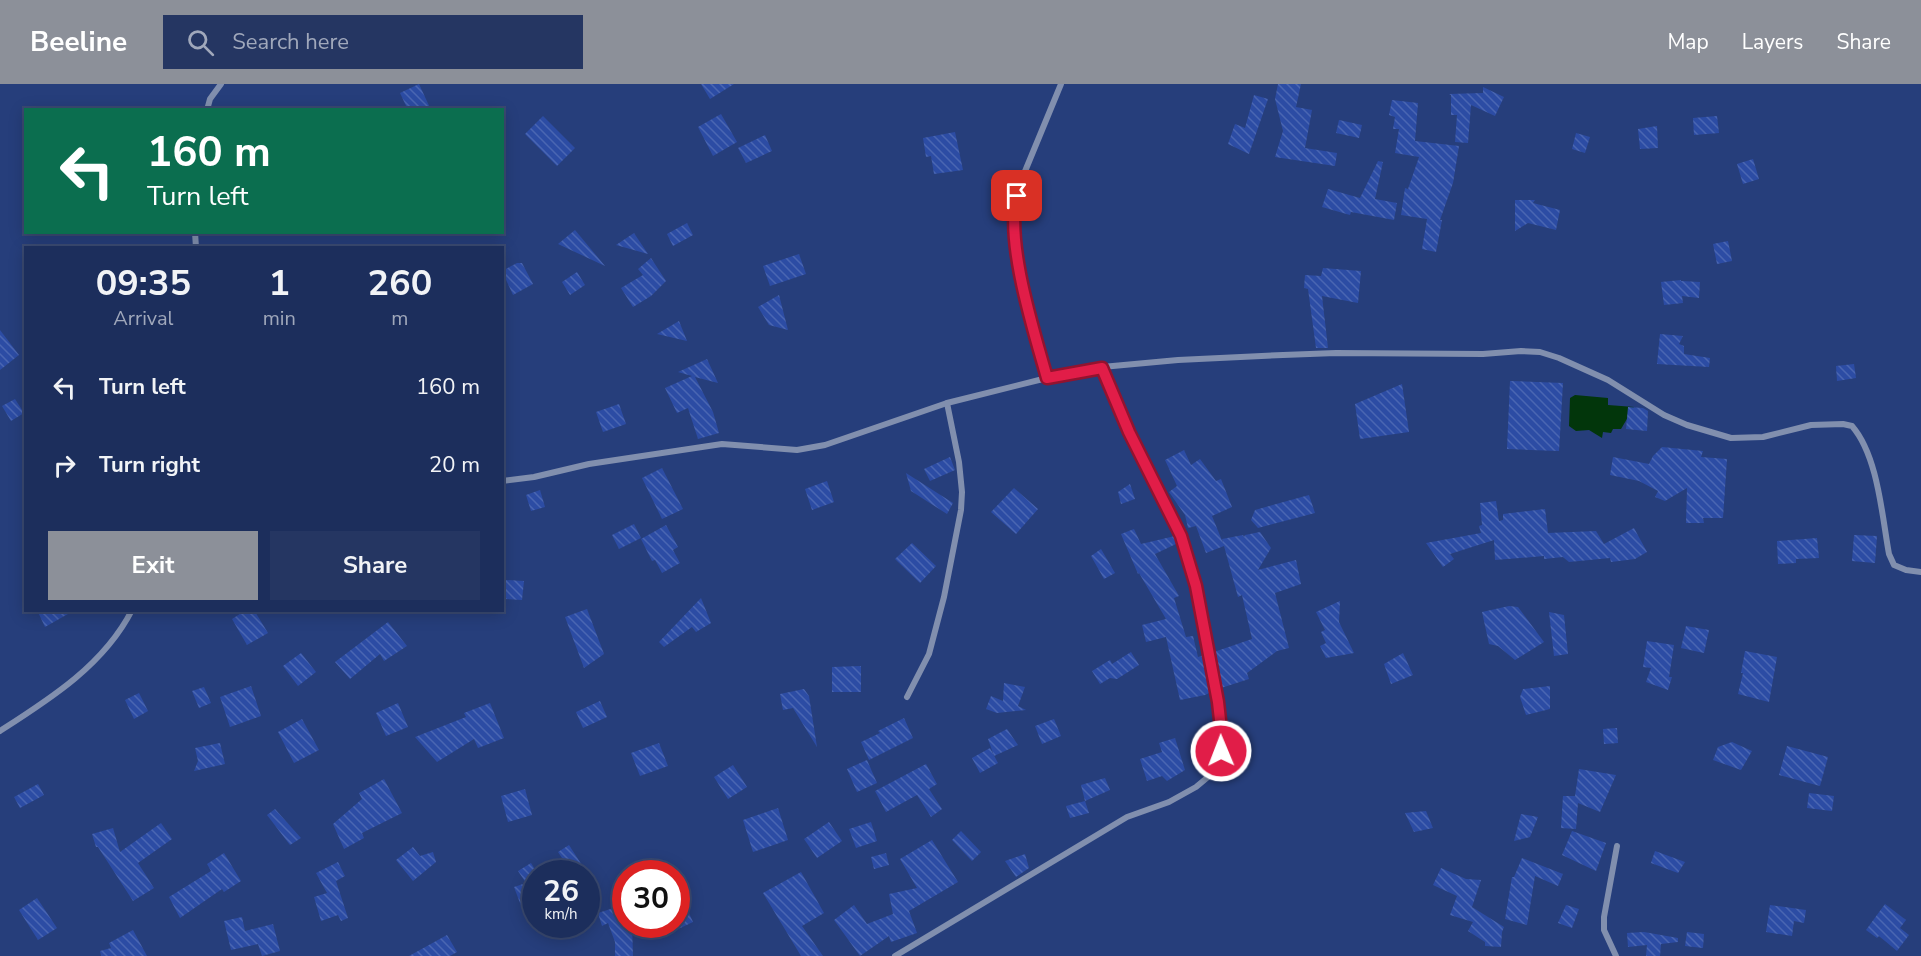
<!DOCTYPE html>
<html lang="en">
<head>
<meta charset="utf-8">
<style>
	:root { --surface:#1c2e5c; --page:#253662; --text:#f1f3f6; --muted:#a0a8bb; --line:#3a4a72; --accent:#8c9099 }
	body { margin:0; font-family:"Nunito Sans",sans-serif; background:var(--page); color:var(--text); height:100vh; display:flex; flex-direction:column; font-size:22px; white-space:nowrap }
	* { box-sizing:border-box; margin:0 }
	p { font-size:20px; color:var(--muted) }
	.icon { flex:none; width:33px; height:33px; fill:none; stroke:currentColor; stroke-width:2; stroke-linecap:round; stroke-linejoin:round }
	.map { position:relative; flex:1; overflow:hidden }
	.drawer { position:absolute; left:24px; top:162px; width:480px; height:366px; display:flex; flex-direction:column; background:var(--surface); border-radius:0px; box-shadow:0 3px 15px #0003,0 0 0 2px var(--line) }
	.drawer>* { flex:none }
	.top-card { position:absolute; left:24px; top:24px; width:480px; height:126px; border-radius:0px; box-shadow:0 3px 15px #0003,0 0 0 2px var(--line); background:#0b6e4f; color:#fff; overflow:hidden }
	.speed { position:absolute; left:522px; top:776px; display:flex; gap:12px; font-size:30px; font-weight:700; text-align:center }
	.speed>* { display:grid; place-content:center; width:78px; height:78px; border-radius:50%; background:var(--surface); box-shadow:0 3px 15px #0003,0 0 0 2px var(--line); line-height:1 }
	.speed small { font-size:15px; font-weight:400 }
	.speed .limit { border:9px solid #d22; background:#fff; color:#111 }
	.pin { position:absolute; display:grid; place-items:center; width:51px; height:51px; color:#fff; margin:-26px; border-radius:12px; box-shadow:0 3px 9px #0006 }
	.me { position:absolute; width:66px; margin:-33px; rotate:359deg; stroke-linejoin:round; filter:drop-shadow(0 0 4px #0008) }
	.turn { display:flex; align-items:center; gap:21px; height:126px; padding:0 24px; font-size:27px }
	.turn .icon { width:78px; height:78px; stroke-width:2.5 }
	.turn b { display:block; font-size:42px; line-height:51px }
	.eta { display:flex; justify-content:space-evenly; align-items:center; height:102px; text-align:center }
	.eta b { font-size:36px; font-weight:700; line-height:42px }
	.button { display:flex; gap:12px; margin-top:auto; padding:12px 24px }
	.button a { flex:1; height:69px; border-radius:0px; background:var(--accent); color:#fff; font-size:24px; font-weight:700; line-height:69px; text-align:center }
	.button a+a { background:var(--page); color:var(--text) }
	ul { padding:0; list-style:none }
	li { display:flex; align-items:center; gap:18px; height:78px; padding:0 24px }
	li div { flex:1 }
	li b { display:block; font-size:22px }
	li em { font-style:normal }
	header { display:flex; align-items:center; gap:36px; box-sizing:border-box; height:84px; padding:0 30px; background:var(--accent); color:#fff }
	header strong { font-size:28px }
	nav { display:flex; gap:33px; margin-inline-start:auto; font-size:21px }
	.search { width:420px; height:54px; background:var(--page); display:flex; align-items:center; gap:15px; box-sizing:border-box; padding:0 21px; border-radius:0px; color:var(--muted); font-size:22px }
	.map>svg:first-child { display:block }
</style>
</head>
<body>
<header>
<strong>Beeline</strong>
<div class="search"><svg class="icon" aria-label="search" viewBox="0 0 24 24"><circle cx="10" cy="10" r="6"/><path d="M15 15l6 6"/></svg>Search here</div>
<nav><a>Map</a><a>Layers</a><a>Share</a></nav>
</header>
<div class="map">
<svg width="1921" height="872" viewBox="0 0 1921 872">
	<defs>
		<pattern id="building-back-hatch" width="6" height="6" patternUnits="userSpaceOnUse" patternTransform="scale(1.5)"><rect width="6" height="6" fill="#2c4ca4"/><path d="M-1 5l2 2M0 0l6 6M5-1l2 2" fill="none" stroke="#4a66b2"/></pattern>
	</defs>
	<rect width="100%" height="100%" fill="#263e7b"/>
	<path fill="#02360b" d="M1575 311 1608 314V321L1634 323 1621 345H1613L1611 349 1603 348 1602 354 1589 346 1576 347 1569 342 1570 314Z"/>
	<g fill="url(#building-back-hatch)">
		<path d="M419 0 431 26H408L400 9Z"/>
		<path d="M701 0H734L710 15Z"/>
		<path d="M1278 0H1301L1296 23 1312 26 1305 64 1337 69 1335 82 1275 73 1283 47 1275 15Z"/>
		<path d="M1483 3 1504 13 1495 32 1471 21 1468 59 1455 58 1457 31H1451V11L1449 10 1483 9Z"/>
		<path d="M1254 11 1268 15 1249 70 1228 60 1235 40 1245 44Z"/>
		<path d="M1392 16 1418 19 1415 57 1459 62 1453 99 1440 136H1442L1436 168 1422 165 1427 135 1401 131 1405 104 1408 105 1419 73 1395 69 1399 45H1393L1395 33 1389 31Z"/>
		<path d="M721 30 737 58 713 72 698 43Z"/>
		<path d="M543 32 575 64 557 82 525 50Z"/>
		<path d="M1717 32 1719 49 1694 51 1693 34Z"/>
		<path d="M1339 36 1362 41 1359 54 1336 49Z"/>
		<path d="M1657 42 1658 64 1640 65 1638 45Z"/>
		<path d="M955 48 963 86 934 90 931 72 926 73 923 54Z"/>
		<path d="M1576 49 1590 53 1585 69 1572 65Z"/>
		<path d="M765 51 772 67 746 79 738 64Z"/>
		<path d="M1753 75 1759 95 1743 100 1737 80Z"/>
		<path d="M1378 77 1383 78 1375 115 1397 119 1394 136 1351 128 1350 131 1322 123 1328 105 1360 114Z"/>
		<path d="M1515 116H1535L1533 119 1560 126 1556 146 1528 139 1515 147Z"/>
		<path d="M687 139 693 151 673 162 667 150Z"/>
		<path d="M575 146 605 182 558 160Z"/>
		<path d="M634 149 648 170 616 161Z"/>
		<path d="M1728 157 1732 177 1717 180 1713 160Z"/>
		<path d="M799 170 806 190 770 202 763 182Z"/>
		<path d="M651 174 666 197 651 212 633 223 621 204 643 191 638 185Z"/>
		<path d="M517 179H522L533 200 513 211 502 187Z"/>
		<path d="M1323 184 1361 187 1358 219 1322 212 1328 264H1316L1308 205 1304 204 1305 191 1321 192Z"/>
		<path d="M577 188 585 201 570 211 562 198Z"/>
		<path d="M1681 196V197L1700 198 1699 214 1682 212 1683 219 1664 221 1661 198Z"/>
		<path d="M779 211 788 246 769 241 758 223Z"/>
		<path d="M679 237 687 257 657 250Z"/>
		<path d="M0 246 19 271 0 286Z"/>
		<path d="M1660 250 1683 252 1679 260 1684 262V270L1710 274 1709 283 1657 280Z"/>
		<path d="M707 275 718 299 695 293 713 328 719 349 698 355 688 324 677 329 665 304 692 292 678 288Z"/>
		<path d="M1854 280 1856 294 1837 297 1836 282Z"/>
		<path d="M1510 297 1563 299 1559 367 1507 365Z"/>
		<path d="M1402 300 1409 348 1360 355 1355 320Z"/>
		<path d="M15 315 24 329 11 337 2 322Z"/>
		<path d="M619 320 626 340 603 348 596 328Z"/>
		<path d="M1628 323 1643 324 1648 327 1647 347 1626 345Z"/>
		<path d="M1662 363 1703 367 1701 373 1727 375 1723 434H1703L1704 439H1686L1687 404 1665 417 1655 413 1658 407 1639 397 1610 391 1613 373 1649 380 1653 372Z"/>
		<path d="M1184 366 1191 381 1200 375 1216 397 1221 395 1232 423 1212 432 1223 459 1222 455 1243 451 1244 453 1245 451 1260 448 1271 464 1258 486 1296 476 1301 500 1275 509 1289 564 1277 567 1247 589 1249 595 1221 604 1214 568 1252 555 1242 511 1238 513 1224 462 1206 469 1196 442 1188 444 1185 431 1169 408 1177 402 1165 376Z"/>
		<path d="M950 373 955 386 930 397 924 385Z"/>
		<path d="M662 384 683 425 662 435 642 394Z"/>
		<path d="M906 389 953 419 947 430 911 407Z"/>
		<path d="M827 397 834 418 812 426 805 405Z"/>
		<path d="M1130 400 1135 415 1121 420 1118 408Z"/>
		<path d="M1014 404 1038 425 1016 450 991 428Z"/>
		<path d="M540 406 545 423 531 427 526 411Z"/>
		<path d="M1309 411 1315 429 1258 444 1251 436 1255 426Z"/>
		<path d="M1496 417 1499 437 1503 436V430L1545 425 1548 449 1596 447 1604 460 1634 444 1647 468 1635 475 1611 478 1610 474 1569 478 1563 473 1544 475V472L1495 476 1494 456 1450 470 1454 475 1443 483 1426 459 1481 449 1479 442 1482 441 1480 419Z"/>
		<path d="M634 440 641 454 619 465 612 451Z"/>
		<path d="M666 441 678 463 673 466 680 479 662 489 655 476 652 477 641 455Z"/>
		<path d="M1134 445 1141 460 1175 452 1176 454 1178 459 1155 470 1179 512 1174 514 1186 553 1193 552 1198 573 1204 571 1211 608 1205 611 1180 616 1166 553 1146 558 1142 541 1166 535 1139 489 1138 490 1121 450Z"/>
		<path d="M1854 451 1877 452 1875 479 1852 477Z"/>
		<path d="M1817 454 1819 474 1796 475V479L1778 480 1777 457Z"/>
		<path d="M912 459 936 482 920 499 895 475Z"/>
		<path d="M1101 465 1115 489 1104 495 1091 472Z"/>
		<path d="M506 496 524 497 522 516 505 515Z"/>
		<path d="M701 514 711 539 696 548 692 543 664 563 659 558Z"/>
		<path d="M1340 517 1339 538 1354 569 1326 574 1320 562 1326 559 1321 548 1325 546 1316 528Z"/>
		<path d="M1509 522 1518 523 1544 558 1515 576 1498 562 1489 560 1482 528Z"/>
		<path d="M587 525 604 570 584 584 565 533Z"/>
		<path d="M37 526H75L45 543Z"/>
		<path d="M246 526H254L268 549 247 561 232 535Z"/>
		<path d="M1549 528 1564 531 1568 570 1554 572Z"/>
		<path d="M388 538 407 562 384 577 380 570 350 595 335 578Z"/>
		<path d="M1686 542 1709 546 1704 569 1681 564Z"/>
		<path d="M1647 557 1674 561 1669 593H1672L1668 606 1646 598 1651 584 1643 583Z"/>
		<path d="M1745 567 1777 573 1769 618 1738 610 1743 589H1741Z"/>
		<path d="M1131 568 1139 581 1117 595 1110 594 1100 600 1092 587 1110 576 1112 580Z"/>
		<path d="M301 569 316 588 298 602 283 582Z"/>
		<path d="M1403 569 1413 591 1391 600 1384 580Z"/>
		<path d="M861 582V608H832V583Z"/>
		<path d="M1004 599 1025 603 1018 622 1026 626 997 629 986 625 991 612 1003 617Z"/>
		<path d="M251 602 261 632 230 643 220 613Z"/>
		<path d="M1550 602V625L1526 631 1520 613 1523 605Z"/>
		<path d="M204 603 211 619 199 624 192 607Z"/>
		<path d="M804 605 809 612 817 663 793 624 783 626 780 610Z"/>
		<path d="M139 609 148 627 134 635 125 616Z"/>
		<path d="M600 617 607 633 583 644 576 628Z"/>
		<path d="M398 619 408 643 386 652 376 629Z"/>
		<path d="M490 619 504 654 478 664 474 655 437 678 415 653 466 633 464 629Z"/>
		<path d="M904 634 913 654 869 676 861 658 880 649 878 647Z"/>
		<path d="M302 635 319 666 294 679 278 648Z"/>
		<path d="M1054 635 1061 652 1042 660 1035 642Z"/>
		<path d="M1617 644 1618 659 1604 660 1603 645Z"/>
		<path d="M1007 645 1018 661 994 672 988 655Z"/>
		<path d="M1175 654 1185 686 1167 697 1162 692 1147 697 1140 675 1162 668 1159 659Z"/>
		<path d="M1732 658 1752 667 1741 686 1713 676 1718 663Z"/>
		<path d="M220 659 225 680 194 687 198 677 195 664Z"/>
		<path d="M659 659 668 682 640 692 631 669Z"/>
		<path d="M1787 662 1828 673 1820 702 1779 691Z"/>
		<path d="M990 664 998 679 980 689 972 674Z"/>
		<path d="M867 676 877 699 857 708 847 685Z"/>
		<path d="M926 680 937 700 929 705 942 725 931 733 917 711 886 728 875 707Z"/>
		<path d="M733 681 747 703 728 715 714 693Z"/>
		<path d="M1579 685 1616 691 1600 728 1578 719 1576 745 1561 744 1563 712H1575Z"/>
		<path d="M1105 694 1110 706 1085 717 1081 701Z"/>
		<path d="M384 695 402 729 362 749 364 754 344 765 333 740 362 715 359 709Z"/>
		<path d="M38 700 44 711 20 724 14 713Z"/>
		<path d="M525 705 532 731 508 738 501 712Z"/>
		<path d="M1809 709 1834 712 1832 727 1807 724Z"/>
		<path d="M1085 717 1089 729 1070 734 1066 722Z"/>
		<path d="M778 724 788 756 753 768 743 736Z"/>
		<path d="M275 725 301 754 290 761 267 731Z"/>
		<path d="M1426 727 1433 744 1414 748 1405 729Z"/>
		<path d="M1521 730 1538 733 1530 753 1514 757Z"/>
		<path d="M829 738 842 757 817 774 804 755Z"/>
		<path d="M871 738 877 757 856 764 849 745Z"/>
		<path d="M161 739 172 755 138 779 154 804 133 817 98 763H96L92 750 113 744 120 768Z"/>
		<path d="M961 747 981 768 972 777 952 756Z"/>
		<path d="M1572 747 1606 759 1596 787 1562 771Z"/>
		<path d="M932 756 958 798 909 827 917 849 891 858 889 852 860 872 834 836 854 821 867 840 893 830 889 810 917 804 900 775Z"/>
		<path d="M569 761 587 789H572L558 768Z"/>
		<path d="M413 763 420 772 433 768 436 778 413 797 396 776Z"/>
		<path d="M1655 767 1685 778 1678 789 1651 779Z"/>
		<path d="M224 769 241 797 224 808 222 805 180 834 169 813 211 787 207 780Z"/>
		<path d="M886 769 889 781 874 785 871 773Z"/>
		<path d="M1025 770 1029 784 1016 793 1005 777Z"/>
		<path d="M1522 774 1563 790 1558 802 1535 792 1527 841 1505 835 1512 793H1514Z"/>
		<path d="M338 778 345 792 336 797 348 834 341 837 338 831 321 837 314 813 327 809 316 789Z"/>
		<path d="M531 779 536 787V822L523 827 514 803 526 799 518 787Z"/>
		<path d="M1441 784 1466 795 1481 796 1472 823 1504 843 1502 848 1501 863 1485 862V858L1468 847 1473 838 1450 831 1457 812 1433 801Z"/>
		<path d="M801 788 824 829 802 842 823 872H801L763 809Z"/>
		<path d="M676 800 693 838 676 846Z"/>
		<path d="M37 814 57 844 38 856 19 826Z"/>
		<path d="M1885 820 1906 836 1900 844 1909 851 1897 867 1879 852 1877 854 1866 846Z"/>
		<path d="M623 821 626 828V840H632L633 872H615V858L608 839 602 842 598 829Z"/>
		<path d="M1566 821 1579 825 1572 844 1558 839Z"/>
		<path d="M1770 821 1806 826 1804 839 1794 837 1792 852 1766 848Z"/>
		<path d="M242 833 245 847 273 840 280 867 262 872 258 860 231 866 224 837Z"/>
		<path d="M133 846 147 872H101L100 867 111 864 109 859Z"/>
		<path d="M1644 848 1678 854V858L1661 860 1660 872H1646L1647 861 1628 863 1627 849Z"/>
		<path d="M1687 848 1704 850 1703 864 1685 862Z"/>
		<path d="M447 851 457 868 450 872H409Z"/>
	</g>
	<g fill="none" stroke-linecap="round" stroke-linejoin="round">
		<g stroke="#818fae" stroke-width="6">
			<path d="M207 26 210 15 221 0"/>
			<path d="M195 148 196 164"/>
			<path d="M1047 294 1027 221 1017 164 1013 127 1021 97 1061 0"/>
			<path d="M502 397 534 393 589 380 722 360 797 366 825 361 947 319 1047 294 1102 283 1178 276 1283 271 1336 269 1483 270 1521 267 1540 268 1559 274 1608 296 1664 331 1687 341 1731 354 1763 353 1811 341 1843 340 1852 342C1878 372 1882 432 1889 470L1894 481 1906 486 1921 488"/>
			<path d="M907 613 929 570 944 513 961 426 962 408 959 378 947 319"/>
			<path d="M0 647C50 615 104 581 132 526"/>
			<path d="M895 872 1127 733 1169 718 1196 703 1208 693 1215 683 1221 667 1223 654 1218 618 1196 502 1181 452 1129 348 1102 283"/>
			<path d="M1616 872 1604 846V833L1617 762"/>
		</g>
	</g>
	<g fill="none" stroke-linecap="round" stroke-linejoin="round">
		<defs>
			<path id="route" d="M1017 112C1005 158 1034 247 1047 294L1102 284 1129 348 1181 452 1196 502 1218 618 1222 654 1221 667"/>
		</defs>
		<use href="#route" stroke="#92132f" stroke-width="15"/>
		<use href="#route" stroke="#e11d48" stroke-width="10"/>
	</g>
</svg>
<div class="speed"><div>26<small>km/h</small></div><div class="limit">30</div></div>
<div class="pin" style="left:1017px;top:112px;background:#d93025"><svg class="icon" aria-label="arrive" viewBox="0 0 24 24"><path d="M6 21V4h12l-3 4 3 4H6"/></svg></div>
<svg class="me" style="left:1221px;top:667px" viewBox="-20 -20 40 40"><circle r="17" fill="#e11d48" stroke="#fff" stroke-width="3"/><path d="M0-11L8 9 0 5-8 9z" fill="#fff"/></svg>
<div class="top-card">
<div class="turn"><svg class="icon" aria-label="left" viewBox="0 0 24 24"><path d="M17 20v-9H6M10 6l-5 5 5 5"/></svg><div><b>160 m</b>Turn left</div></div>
</div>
<section class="drawer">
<div class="eta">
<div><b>09:35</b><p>Arrival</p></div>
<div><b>1</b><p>min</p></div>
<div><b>260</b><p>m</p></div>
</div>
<ul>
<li><svg class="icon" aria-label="left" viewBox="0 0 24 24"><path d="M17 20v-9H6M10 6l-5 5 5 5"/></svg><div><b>Turn left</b></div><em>160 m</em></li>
<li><svg class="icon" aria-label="right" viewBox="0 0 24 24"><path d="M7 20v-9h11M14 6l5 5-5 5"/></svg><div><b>Turn right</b></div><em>20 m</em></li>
</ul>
<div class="button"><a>Exit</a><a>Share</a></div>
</section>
</div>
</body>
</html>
